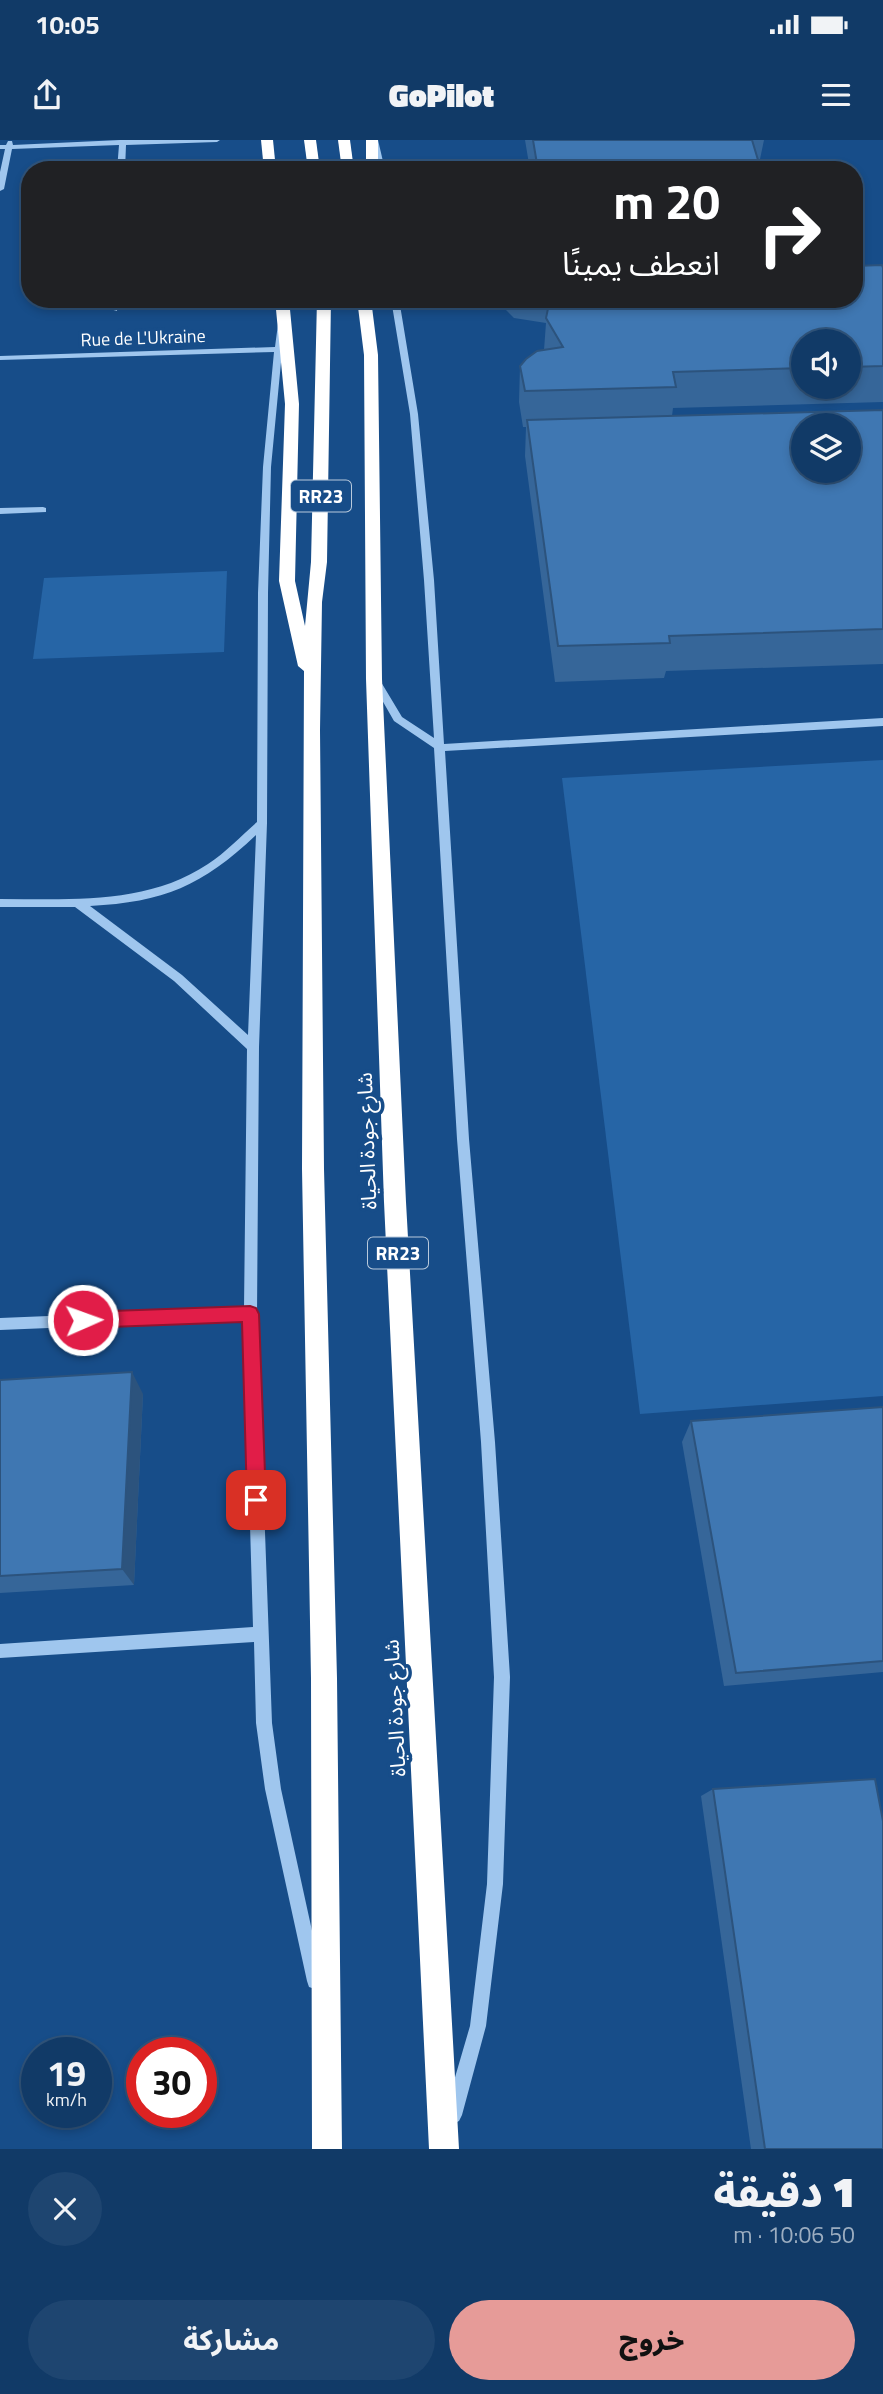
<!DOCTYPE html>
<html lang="ar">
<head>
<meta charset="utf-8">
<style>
	:root { --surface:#113a67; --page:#1e4570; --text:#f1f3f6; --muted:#9cadc0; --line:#30547b; --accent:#e69b98 }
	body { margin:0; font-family:"Titillium Web","Noto Sans Arabic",sans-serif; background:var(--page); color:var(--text); direction:rtl; height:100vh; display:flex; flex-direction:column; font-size:26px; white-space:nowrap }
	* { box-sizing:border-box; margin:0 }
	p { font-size:23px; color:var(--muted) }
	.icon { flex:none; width:38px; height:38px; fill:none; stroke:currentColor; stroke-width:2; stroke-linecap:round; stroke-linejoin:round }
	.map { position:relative; height:2009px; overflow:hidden; direction:ltr }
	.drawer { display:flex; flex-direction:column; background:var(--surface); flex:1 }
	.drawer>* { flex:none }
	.banner { position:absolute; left:21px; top:21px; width:842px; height:147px; border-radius:28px; box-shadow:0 4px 10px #0003,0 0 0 2px var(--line); direction:rtl; background:#202124; color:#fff; overflow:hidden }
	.buttons { position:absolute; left:791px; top:189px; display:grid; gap:14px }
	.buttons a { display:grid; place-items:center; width:70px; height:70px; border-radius:50%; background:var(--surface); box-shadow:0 4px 10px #0003,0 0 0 2px var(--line); font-size:35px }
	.speed { position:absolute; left:21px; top:1897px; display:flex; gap:14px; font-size:35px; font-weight:700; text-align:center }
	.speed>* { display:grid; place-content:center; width:91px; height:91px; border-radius:50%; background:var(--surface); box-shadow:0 4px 10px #0003,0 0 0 2px var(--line); line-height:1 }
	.speed small { font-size:18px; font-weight:400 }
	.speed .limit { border:10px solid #d22; background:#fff; color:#111 }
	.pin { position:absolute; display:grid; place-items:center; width:60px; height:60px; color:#fff; margin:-30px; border-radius:14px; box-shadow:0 4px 10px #0006 }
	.me { position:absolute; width:77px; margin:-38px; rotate:88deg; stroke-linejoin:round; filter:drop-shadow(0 0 5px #0008) }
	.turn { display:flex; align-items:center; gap:24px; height:147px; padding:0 28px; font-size:32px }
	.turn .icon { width:91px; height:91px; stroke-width:2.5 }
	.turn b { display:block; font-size:49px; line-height:60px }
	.round { display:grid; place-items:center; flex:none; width:74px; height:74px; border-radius:37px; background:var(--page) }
	.summary { display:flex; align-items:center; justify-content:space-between; height:119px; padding:0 28px }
	h1 { font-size:42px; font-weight:800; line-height:52px }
	.cta { display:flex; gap:14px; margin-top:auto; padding:14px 28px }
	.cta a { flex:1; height:80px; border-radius:42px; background:var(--accent); color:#111; font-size:28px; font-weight:800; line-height:80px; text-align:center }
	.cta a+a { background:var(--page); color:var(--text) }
	.status { display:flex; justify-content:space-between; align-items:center; height:49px; padding:0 35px; background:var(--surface); direction:ltr }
	.status svg { height:19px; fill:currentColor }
	header { display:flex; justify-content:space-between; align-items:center; height:91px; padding:0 28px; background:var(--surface); font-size:32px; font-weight:800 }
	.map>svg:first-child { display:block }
</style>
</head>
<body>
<div class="status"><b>10:05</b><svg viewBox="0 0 49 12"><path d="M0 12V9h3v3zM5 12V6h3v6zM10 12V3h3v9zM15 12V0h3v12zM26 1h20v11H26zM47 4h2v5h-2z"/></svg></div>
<header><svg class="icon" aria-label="menu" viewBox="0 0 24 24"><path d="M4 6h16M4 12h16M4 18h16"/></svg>GoPilot<svg class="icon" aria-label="share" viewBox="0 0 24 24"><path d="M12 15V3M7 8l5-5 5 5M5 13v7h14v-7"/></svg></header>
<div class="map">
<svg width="883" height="2009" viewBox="0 0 883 2009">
	<rect width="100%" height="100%" fill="#174d89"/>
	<g fill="#2665a6">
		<path d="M227 431 224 512 33 519 44 438Z"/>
		<path d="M883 620V1256L640 1274 562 638Z"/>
	</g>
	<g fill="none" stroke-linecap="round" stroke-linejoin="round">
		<g fill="#9fc6ee" fill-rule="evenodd">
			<path d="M120 0H220L217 2 126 5 125 30H117L119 5 12 9 4 49 0 51V32L5 9H0V5H6L8 1H12L13 5Z"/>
			<path d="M372 0H378L385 30H378Z"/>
			<path d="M110 159H118L117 171 110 169Z"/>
			<path d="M391 159H399L418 274 434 440 444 604 883 578V586L445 611 469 999 495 1302 510 1537 503 1744 486 1886 462 1975 459 1981 453 1984 447 1981 444 1975 470 1886 487 1744 494 1537 481 1302 457 999 434 608 394 581 370 539 372 537H378L402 577 434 598 424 440 410 274Z"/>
			<path d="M278 184 285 186 283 207 291 209 282 212 271 327 268 453 267 683 259 907 257 1174 272 1583 281 1649 323 1841 321 1847 315 1849 309 1847 307 1841 265 1649 256 1583 254 1502 0 1518V1504L253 1487 244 1180 0 1190V1178L244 1168 247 909 174 841 75 767H0V759C70 759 147 765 208 724 226 712 241 696 257 682L258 453 263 327 274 212 0 220V216L275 207ZM256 695 248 895 182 835 90 766C164 762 202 746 256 695Z"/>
			<path d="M43 367 46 368V372L0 374V368Z"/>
		</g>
		<g fill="#fff" fill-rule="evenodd">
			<path d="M261 0H273L276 30H264Z"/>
			<path d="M304 0H316L320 30H308Z"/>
			<path d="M338 0H350L354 30H342Z"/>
			<rect x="366" y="0" width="12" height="30"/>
			<path d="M275 159H289L299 264 295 441 305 486 311 422 317 159H331L327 422 322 462 320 590 324 1029 337 1538 342 2009H312L311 1538 302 1029 304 531 298 526 279 441 285 264Z"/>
			<path d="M357 159H371L378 215 382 539 406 1062 459 2009H429L384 1062 366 539 364 215Z"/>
		</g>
	</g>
	<g fill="#366699" fill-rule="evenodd">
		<path d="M525 0H764L759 24 761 30H530Z"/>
		<path d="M883 128V262L673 268 672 276 883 270V524L666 531 664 538 555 542 525 316 526 287H523L519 262 520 226 544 210 546 183 514 178 506 170 505 159H854ZM803 201H849V247H803Z"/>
		<path d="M0 1240 143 1254 134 1445 0 1453Z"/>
		<path d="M883 1267V1532L724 1546 682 1302 691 1281Z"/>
		<path d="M713 1649 883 2009H751L701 1656Z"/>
	</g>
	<path fill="#2c537d" d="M132 1232 143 1254 134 1445 122 1429Z"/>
	<g fill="#3f77b2" stroke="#2c537d" stroke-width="2" fill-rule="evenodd">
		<path d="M533 0H752L761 30H538Z"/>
		<path d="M882 125 883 128V226L849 227V201H803V228L673 232 676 247 525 251 520 226 526 219 537 211 563 207 546 178 550 159H854V126Z"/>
		<path d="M883 270V489L669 496 670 503 558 506 527 280ZM803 285H849V331H803Z"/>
		<path d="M132 1232 122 1429 0 1436V1240Z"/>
		<path d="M883 1267V1521L736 1533 691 1281Z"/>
		<path d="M875 1639 883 1681V2009H765L713 1649Z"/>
	</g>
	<path fill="#e11d48" stroke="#92132f" stroke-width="2" d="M250 1166 256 1168 259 1174 266 1360 263 1367 256 1369 250 1367 247 1360 242 1182 83 1188 77 1186 75 1180 77 1175 83 1172Z"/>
	<g text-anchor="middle" stroke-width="7" stroke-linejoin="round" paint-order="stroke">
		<g font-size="18" fill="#fff" stroke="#174d89">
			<text transform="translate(143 198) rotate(-2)" y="6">Rue de L'Ukraine</text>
		</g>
		<g fill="#174d89" stroke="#b9cadc" stroke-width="2">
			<rect x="291" y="340.5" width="60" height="31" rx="5"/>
			<rect x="368" y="1097.5" width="60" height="31" rx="5"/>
		</g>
		<g font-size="19" font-weight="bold" fill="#fff">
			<text x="321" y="363">RR23</text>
			<text x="398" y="1120">RR23</text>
		</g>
		<g font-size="21" fill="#fff" stroke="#174d89">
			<text transform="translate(367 1001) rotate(-92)" y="7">شارع جودة الحياة</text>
			<text transform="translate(395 1568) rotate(-93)" y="7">شارع جودة الحياة</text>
		</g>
	</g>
</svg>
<div class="buttons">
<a><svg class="icon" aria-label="sound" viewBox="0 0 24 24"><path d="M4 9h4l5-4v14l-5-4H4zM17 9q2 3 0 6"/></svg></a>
<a><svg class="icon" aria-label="layers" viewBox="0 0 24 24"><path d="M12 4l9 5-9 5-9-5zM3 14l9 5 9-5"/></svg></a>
</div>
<div class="speed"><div>19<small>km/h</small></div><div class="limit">30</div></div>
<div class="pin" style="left:256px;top:1360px;background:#d93025"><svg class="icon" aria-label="arrive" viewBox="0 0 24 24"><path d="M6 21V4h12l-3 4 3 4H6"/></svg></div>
<svg class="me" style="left:83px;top:1180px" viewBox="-20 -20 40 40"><circle r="17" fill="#e11d48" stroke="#fff" stroke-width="3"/><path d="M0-11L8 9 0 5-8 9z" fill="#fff"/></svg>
<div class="banner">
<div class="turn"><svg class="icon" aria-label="right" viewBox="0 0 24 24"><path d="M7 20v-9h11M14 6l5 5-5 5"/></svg><div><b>20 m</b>انعطف يمينًا</div></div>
</div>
</div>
<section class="drawer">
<div class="summary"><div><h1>1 دقيقة</h1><p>50 m · 10:06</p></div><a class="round"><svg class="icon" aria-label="close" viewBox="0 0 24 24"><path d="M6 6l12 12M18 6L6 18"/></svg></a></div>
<div class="cta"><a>خروج</a><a>مشاركة</a></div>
</section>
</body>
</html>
